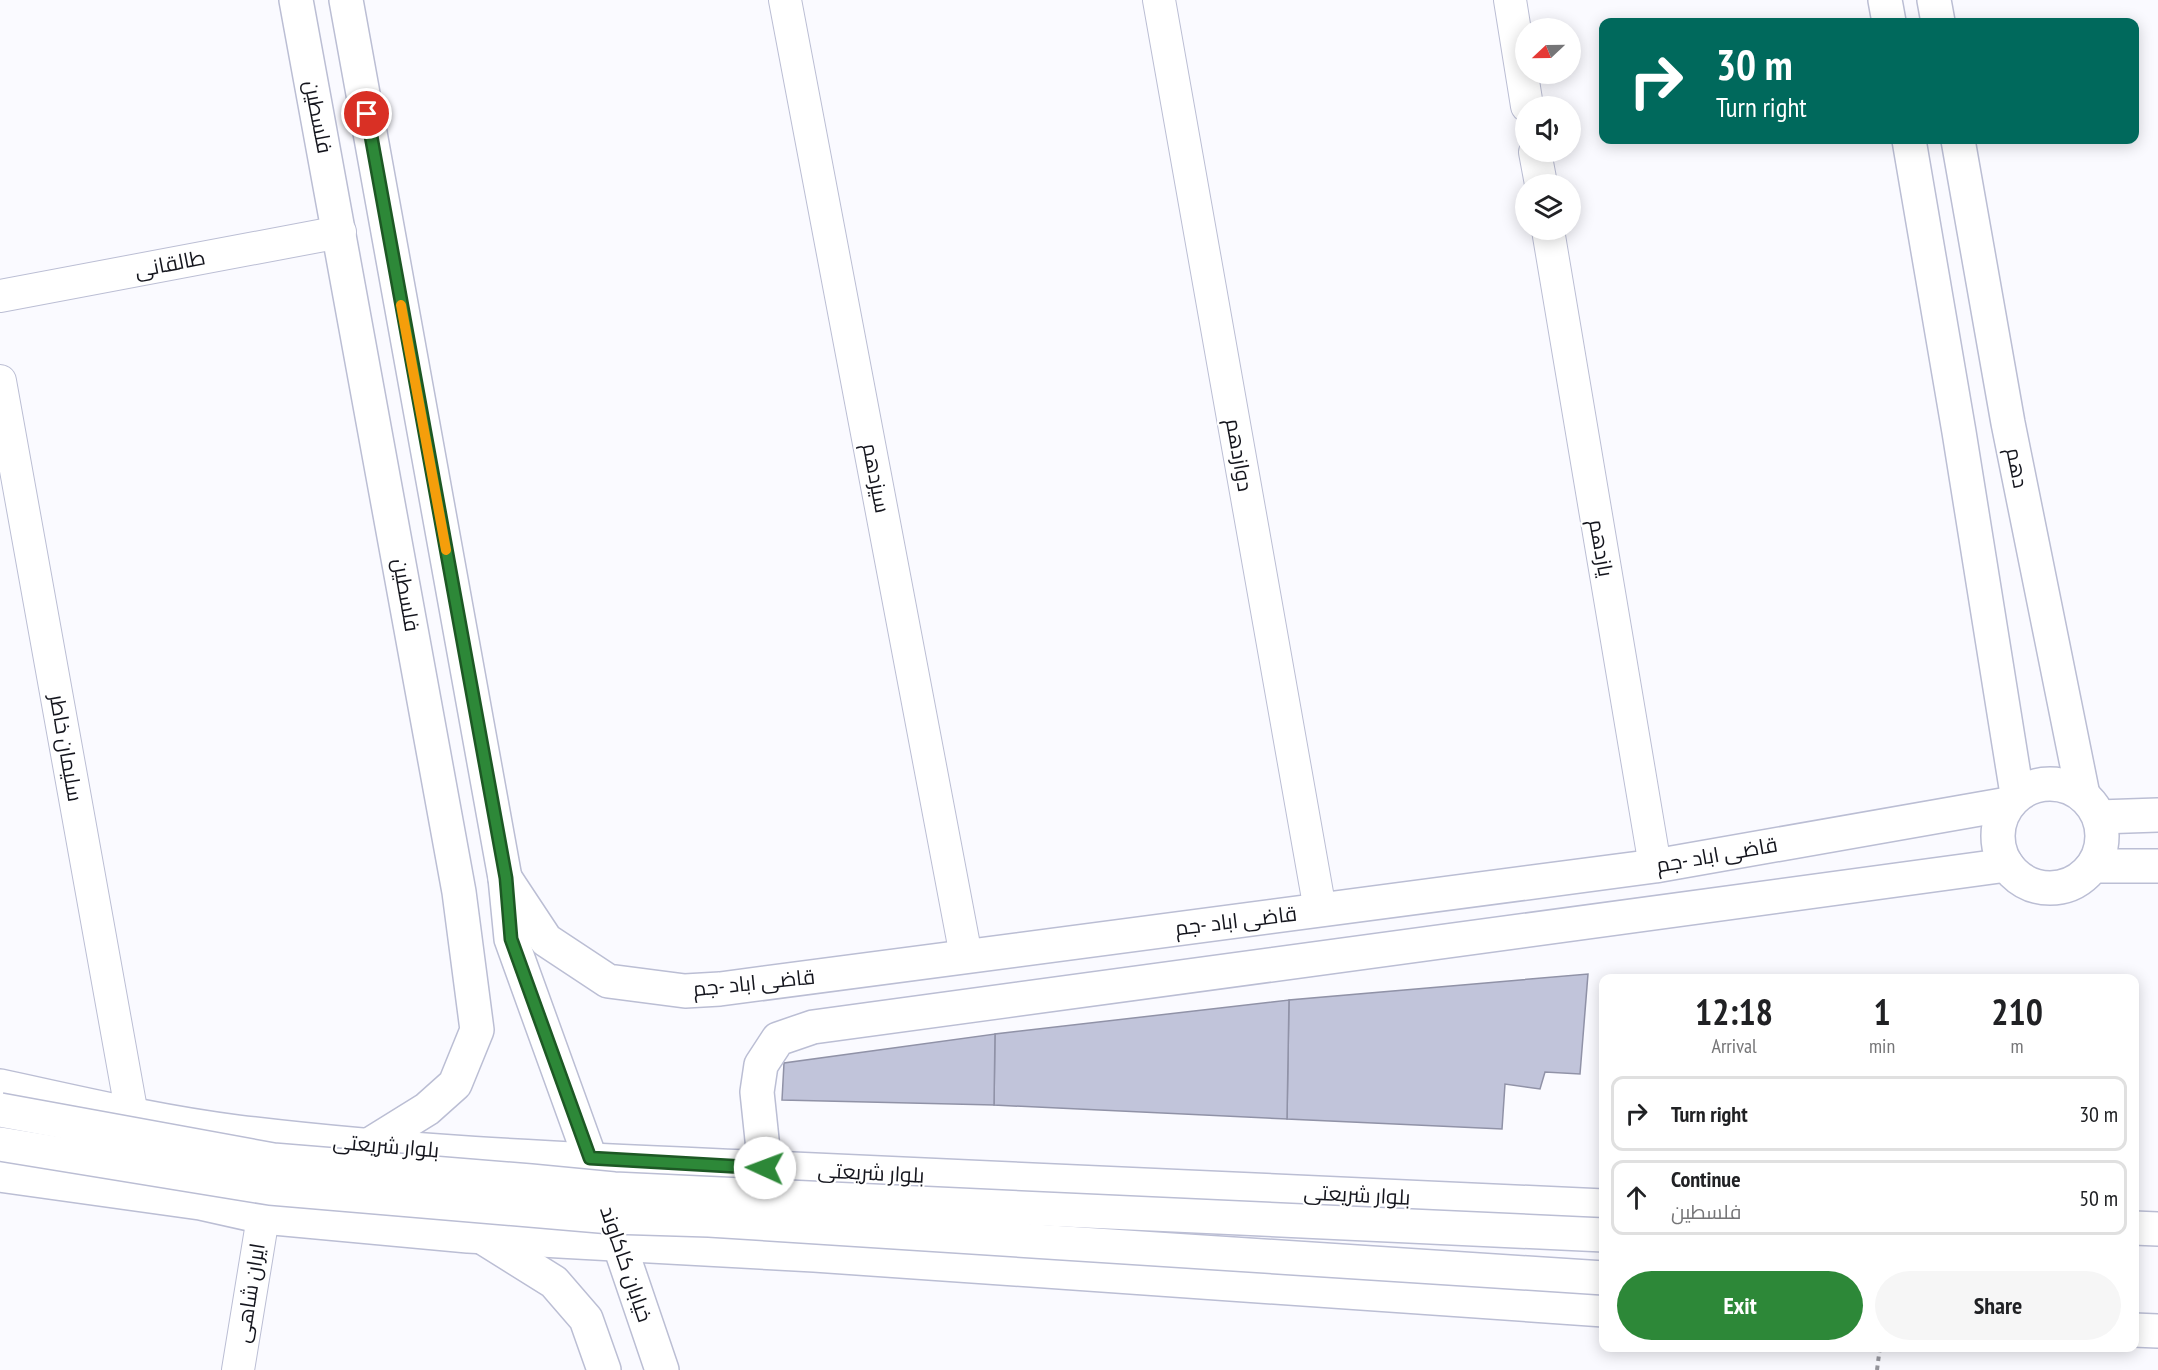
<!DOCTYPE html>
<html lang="en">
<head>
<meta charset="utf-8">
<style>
	:root { --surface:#fff; --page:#f6f6f6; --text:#202124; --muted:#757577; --line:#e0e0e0; --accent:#2d8838 }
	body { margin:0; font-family:"PT Sans Narrow",Cairo,sans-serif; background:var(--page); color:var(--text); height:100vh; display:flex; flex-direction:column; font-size:22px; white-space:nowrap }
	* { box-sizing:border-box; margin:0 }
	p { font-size:20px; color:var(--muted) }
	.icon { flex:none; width:33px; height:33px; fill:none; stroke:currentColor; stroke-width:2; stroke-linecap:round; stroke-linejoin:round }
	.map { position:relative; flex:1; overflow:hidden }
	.panel { position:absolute; left:1599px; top:974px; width:540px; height:378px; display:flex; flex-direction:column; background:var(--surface); border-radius:12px; box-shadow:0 3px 15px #0003 }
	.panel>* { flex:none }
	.hud { position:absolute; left:1599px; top:18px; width:540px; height:126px; border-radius:12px; box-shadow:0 3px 15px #0003; background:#00695c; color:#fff; overflow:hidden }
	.needle { width:39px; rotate:248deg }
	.tools { position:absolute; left:1515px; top:18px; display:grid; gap:12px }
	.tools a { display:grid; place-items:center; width:66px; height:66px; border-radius:50%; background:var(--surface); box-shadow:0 3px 15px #0003; font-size:30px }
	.pin { position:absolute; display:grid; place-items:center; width:51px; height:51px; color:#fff; margin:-26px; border:3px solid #fff; border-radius:50%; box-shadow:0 2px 6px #0007 }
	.me { position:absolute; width:66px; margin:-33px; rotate:272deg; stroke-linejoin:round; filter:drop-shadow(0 0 4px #0008) }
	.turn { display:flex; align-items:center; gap:21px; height:126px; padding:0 18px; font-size:27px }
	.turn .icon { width:78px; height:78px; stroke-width:2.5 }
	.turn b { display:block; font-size:42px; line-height:51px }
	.eta { display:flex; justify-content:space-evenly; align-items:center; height:102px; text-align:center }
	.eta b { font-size:36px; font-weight:700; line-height:42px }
	.primary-button { display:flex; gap:12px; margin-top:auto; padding:12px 18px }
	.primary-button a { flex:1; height:69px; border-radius:36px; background:var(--accent); color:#fff; font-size:24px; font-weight:700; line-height:69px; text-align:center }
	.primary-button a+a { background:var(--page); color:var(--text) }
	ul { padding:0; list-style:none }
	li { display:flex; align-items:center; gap:18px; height:75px; margin:0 12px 9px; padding:0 6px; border:3px solid var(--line); border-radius:12px }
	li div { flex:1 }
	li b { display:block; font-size:22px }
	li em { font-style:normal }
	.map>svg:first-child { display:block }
</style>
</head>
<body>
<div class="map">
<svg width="2158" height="1370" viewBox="0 0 2158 1370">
	<rect width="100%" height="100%" fill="#fafaff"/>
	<g fill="#c1c4da" stroke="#9092a7" stroke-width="1.5">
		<path d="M1588 974 1580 1074 1545 1072 1540 1089 1505 1084 1502 1129 1287 1119 1289 1000Z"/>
		<path d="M1289 1000 1287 1119 994 1105 995 1034Z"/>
		<path d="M995 1034 994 1105 782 1100 784 1063Z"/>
	</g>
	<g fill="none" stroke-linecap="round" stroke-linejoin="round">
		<defs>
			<g id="minor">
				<path d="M785 0 966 956"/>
				<path d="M1159 0 1320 910"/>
				<path d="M1510 0 1527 106"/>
				<path d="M1535 152 1541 184"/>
				<path d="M1548 230 1655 866"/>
				<path d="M0 296 340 232"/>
				<path d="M0 381 132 1115"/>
				<path d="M238 1370 263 1217"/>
			</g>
			<g id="secondary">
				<path d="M296 0 459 892 477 1030 455 1084 427 1109 369 1145"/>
				<path d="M346 0 505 878 511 939 590 1158 662 1370"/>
				<path d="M1885 0 1889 22"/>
				<path d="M1934 0 1938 22"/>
				<path d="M1909 140 1959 432 2017 794"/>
				<path d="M1958 140 2008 423 2083 795"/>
				<circle cx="2050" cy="836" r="52"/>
				<path d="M2099 817 2158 815"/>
				<path d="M2093 866H2158"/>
				<path d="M505 878 546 940 608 981 685 991 720 989 1655 866 2008 804"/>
				<path d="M765 1168 757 1092 761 1065 778 1039 813 1027 2007 865"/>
				<path d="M482 1237 554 1282 586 1319 604 1370"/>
			</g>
			<g id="primary">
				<path d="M0 1086C79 1103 158 1122 238 1132 415 1154 593 1160 771 1168 1048 1182 1326 1193 1604 1206"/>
				<path d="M0 1175 200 1203 263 1217 468 1236 814 1255 1604 1310"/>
				<path d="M2134 1228 2158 1229"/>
				<path d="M2134 1330 2158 1331"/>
			</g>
		</defs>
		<use href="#minor" stroke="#bbbed4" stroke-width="34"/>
		<use href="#secondary" stroke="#bbbed4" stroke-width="36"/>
		<use href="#primary" stroke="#bbbed4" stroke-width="36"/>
		<path stroke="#96969d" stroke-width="4" stroke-dasharray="4.5 4.5" stroke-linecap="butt" d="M1877 1370 1880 1347"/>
		<use href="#minor" stroke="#fff" stroke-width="32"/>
		<use href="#secondary" stroke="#fff" stroke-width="33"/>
		<use href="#primary" stroke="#fff" stroke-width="33"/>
		<defs>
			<g id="primary-bridge">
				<path d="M0 1110 273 1160 531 1181 614 1189 1604 1235"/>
				<path d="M0 1144 270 1188 611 1217 709 1220 1604 1278"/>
			</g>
		</defs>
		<use href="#primary-bridge" stroke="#bbbed4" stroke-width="36" stroke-linecap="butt"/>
		<use href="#primary-bridge" stroke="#fff" stroke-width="33"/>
	</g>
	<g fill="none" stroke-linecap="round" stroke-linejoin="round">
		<defs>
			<path id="route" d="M367 114 506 878 511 939 590 1158 765 1168"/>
		</defs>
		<use href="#route" stroke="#1d5824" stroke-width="15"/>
		<use href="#route" stroke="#2d8838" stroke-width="10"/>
		<path stroke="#f59e0b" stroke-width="10" d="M401 305 446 550"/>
	</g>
	<g text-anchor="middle" stroke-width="4.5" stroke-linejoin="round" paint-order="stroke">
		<g font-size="21" fill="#14151d" stroke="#fff">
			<text transform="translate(318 117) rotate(79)" y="7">فلسطین</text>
			<text transform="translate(170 264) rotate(-11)" y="7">طالقانی</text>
			<text transform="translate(1239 455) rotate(80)" y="7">دوازدهم</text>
			<text transform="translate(2017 468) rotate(79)" y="7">دهم</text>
			<text transform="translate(876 478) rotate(79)" y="7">سیزدهم</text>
			<text transform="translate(1601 548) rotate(80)" y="7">یازدهم</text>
			<text transform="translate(406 595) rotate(80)" y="7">فلسطین</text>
			<text transform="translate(66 748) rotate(80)" y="7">سلیمان خاطر</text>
			<text transform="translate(1717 855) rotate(-10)" y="7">قاضی اباد -جم</text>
			<text transform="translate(1236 921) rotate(-7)" y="7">قاضی اباد -جم</text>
			<text transform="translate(754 983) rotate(-6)" y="7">قاضی اباد -جم</text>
			<text transform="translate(386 1146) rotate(5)" y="7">بلوار شریعتی</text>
			<text transform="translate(871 1173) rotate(3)" y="7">بلوار شریعتی</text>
			<text transform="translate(1357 1195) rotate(3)" y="7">بلوار شریعتی</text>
			<text transform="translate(626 1264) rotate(71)" y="7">خیابان کاکاوند</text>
			<text transform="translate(250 1293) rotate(-81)" y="7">ایران شاهی</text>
		</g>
	</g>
</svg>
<div class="tools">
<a><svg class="needle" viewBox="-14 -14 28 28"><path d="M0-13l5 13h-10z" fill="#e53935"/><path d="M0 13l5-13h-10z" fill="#757577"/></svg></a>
<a><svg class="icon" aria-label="sound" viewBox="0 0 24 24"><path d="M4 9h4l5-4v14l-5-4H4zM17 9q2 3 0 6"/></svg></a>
<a><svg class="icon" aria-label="layers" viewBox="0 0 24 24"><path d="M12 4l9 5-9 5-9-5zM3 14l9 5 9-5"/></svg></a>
</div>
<div class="pin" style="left:367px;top:114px;background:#d93025"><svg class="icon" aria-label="arrive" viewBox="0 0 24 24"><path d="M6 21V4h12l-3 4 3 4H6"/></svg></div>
<svg class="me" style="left:765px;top:1168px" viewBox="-20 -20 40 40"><circle r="19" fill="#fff"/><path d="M0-13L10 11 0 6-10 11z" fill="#2d8838"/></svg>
<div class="hud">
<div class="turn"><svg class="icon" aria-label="right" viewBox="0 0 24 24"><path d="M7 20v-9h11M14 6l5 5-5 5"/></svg><div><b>30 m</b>Turn right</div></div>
</div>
<section class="panel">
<div class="eta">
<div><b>12:18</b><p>Arrival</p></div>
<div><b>1</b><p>min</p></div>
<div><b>210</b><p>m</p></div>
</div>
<ul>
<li><svg class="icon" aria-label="right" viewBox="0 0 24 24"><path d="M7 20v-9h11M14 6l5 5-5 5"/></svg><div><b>Turn right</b></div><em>30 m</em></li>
<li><svg class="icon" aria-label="ahead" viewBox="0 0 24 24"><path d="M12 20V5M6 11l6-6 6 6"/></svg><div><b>Continue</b><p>فلسطین</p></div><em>50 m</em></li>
</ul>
<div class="primary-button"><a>Exit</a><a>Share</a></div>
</section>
</div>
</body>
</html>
